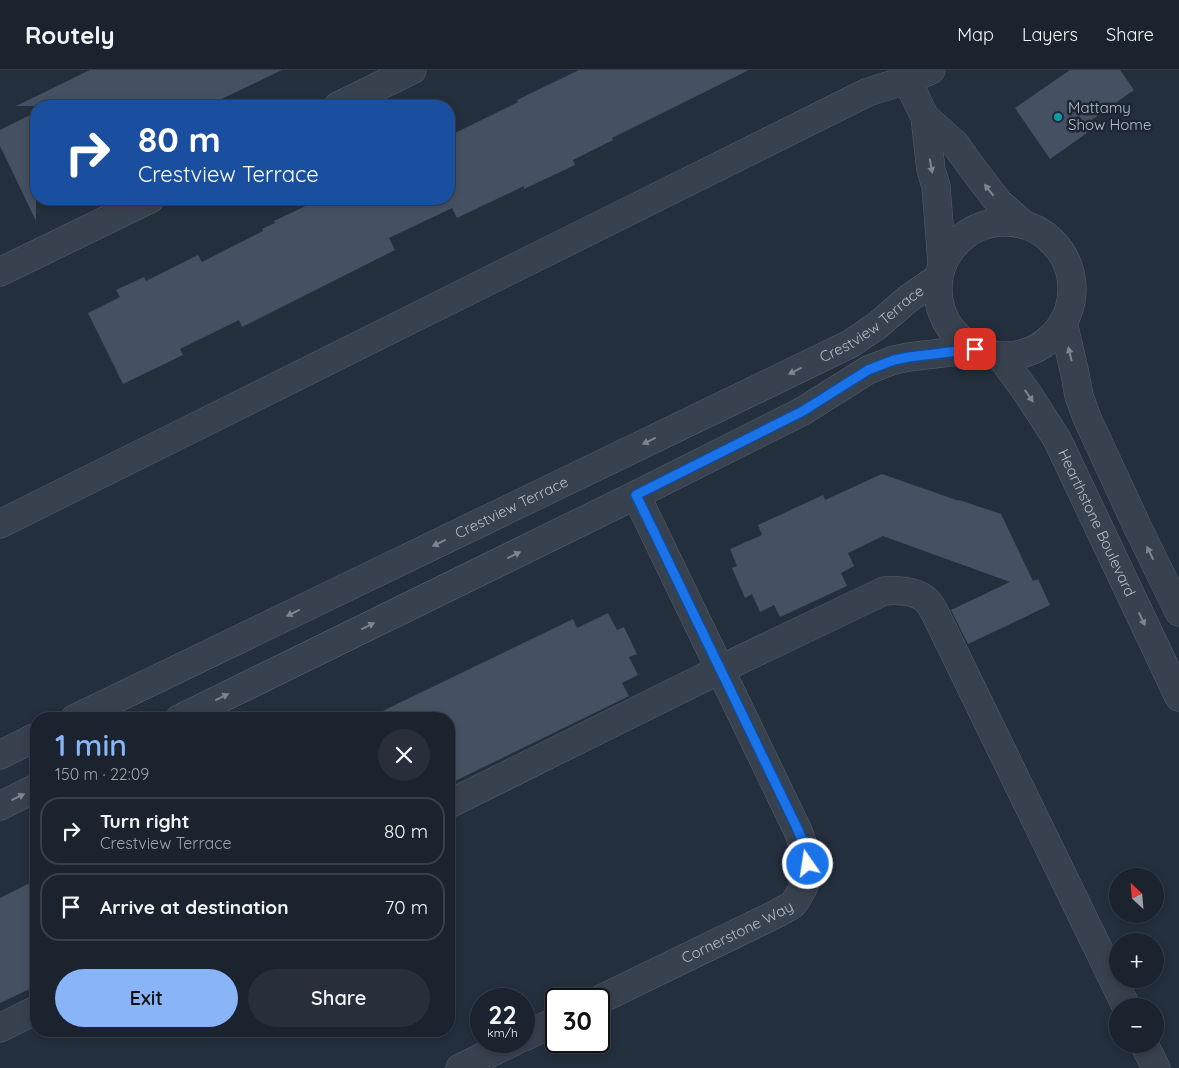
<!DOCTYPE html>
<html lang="en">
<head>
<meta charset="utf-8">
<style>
	:root { --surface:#1b232e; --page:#282f3a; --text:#f1f3f6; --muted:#a0a4aa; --line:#39404a; --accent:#8ab4f8 }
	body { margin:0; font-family:Quicksand,sans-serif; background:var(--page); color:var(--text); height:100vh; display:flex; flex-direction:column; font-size:19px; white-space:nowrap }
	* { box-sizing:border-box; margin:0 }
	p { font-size:16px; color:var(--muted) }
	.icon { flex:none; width:28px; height:28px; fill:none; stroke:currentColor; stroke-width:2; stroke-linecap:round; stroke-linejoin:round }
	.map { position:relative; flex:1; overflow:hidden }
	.details { position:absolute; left:30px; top:642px; width:425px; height:325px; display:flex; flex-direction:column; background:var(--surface); border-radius:20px; box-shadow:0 2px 8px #0003,0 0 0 1px var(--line) }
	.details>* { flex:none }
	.hud { position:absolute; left:30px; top:30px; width:425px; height:105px; border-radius:20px; box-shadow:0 2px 8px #0003,0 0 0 1px var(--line); background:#1a4fa0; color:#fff; overflow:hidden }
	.needle { width:32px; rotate:334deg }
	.buttons { position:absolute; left:1109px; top:798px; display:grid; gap:10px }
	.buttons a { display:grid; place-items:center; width:55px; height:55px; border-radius:50%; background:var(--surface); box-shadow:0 2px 8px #0003,0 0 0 1px var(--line); font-size:25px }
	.speed { position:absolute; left:470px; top:918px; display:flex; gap:10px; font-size:25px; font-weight:700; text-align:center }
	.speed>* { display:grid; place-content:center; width:65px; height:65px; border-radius:50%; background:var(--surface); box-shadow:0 2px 8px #0003,0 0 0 1px var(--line); line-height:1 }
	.speed small { font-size:12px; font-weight:400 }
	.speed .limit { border:2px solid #111; border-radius:8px; background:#fff; color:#111 }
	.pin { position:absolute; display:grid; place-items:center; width:42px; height:42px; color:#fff; margin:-21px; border-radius:10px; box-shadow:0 2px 8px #0006 }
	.me { position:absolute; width:55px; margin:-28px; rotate:347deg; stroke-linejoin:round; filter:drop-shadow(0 0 4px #0008) }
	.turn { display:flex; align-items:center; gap:18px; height:105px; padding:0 25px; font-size:22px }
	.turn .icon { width:65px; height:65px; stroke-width:2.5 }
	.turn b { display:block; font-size:35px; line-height:42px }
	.round { display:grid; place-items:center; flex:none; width:52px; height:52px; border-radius:26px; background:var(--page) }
	.head { display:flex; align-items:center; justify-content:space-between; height:85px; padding:0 25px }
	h1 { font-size:30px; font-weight:600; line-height:38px; color:var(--accent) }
	.primary-button { display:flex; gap:10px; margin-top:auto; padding:10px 25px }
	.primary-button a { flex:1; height:58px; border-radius:30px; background:var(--accent); color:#111; font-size:20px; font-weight:600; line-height:58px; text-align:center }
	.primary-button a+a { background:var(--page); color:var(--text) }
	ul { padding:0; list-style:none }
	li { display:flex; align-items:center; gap:15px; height:68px; margin:0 10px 8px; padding:0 15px; border:2px solid var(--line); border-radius:20px }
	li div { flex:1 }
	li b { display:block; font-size:19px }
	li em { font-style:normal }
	header { display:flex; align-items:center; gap:30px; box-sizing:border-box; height:70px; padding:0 25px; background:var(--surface); border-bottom:1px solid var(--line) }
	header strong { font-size:24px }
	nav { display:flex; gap:28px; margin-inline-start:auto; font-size:18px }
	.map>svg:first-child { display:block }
</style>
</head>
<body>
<header>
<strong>Routely</strong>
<nav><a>Map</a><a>Layers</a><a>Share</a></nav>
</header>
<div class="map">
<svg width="1179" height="998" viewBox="0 0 1179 998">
	<rect width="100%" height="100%" fill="#242f3e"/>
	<g fill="#455162">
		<path d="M90 0H282L207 36H16Z"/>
		<path d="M579 0H749L612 68 613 70 573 90 575 95 524 119V116L457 148 452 138 389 168 395 180 242 257 239 250 180 279 183 285 123 314 88 243 120 227 116 220 144 207 146 211 198 185 202 192 263 161 262 159 275 153 274 151 320 129H449V66L518 32 517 30Z"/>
		<path d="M1070 0H1120L1134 20 1083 56 1087 63 1050 89 1015 38Z"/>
		<path d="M36 42V151L0 76V60Z"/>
		<path d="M882 404 959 431V430L1001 444 1033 511 1038 509 1050 535 968 574 951 540 1010 512 883 466 848 483 854 496 841 503 847 516 780 547 774 535 760 542 752 524 745 528 732 498 737 496 730 479 762 465 758 455 823 425 825 430Z"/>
		<path d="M608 543 617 560 624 557 637 584 629 587 638 605 622 613 629 626 449 714V649H366L573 549 577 558Z"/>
		<path d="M36 810V916L0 933V828Z"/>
	</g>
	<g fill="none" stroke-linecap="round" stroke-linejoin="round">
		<defs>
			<g id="minor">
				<path d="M902 0 925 47 931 100 936 116 942 193"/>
				<path d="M338 36 412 0"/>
				<path d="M925 47 955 74 973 99 999 133 1023 154"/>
				<circle cx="1005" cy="219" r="67"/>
				<path d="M0 202 150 129"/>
				<path d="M1063 252 1075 304 1079 326 1087 348 1138 458 1179 542"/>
				<path id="s1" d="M1001 287 1028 324 1057 369 1179 627"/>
				<path d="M0 454 868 22 907 10 931 0"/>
				<path id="s2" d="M74 649 850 274 878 255 908 229 938 208"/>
				<path d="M179 649 636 425 803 341 868 300 894 290 909 287 975 279"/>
				<path d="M0 685 36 667"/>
				<path d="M449 734 721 599 884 521C898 520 918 520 928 532 931 535 933 540 935 543L1126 936"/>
				<path d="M0 736 36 718"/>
				<path id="s3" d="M599 930 778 843C782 840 788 838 792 835 795 833 797 828 799 825 813 805 806 782 798 761L636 425"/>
				<path d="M0 958 36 940"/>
				<path d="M524 967 556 951"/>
				<path d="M1144 974 1156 998"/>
				<path d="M460 998 515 971"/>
			</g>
		</defs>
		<use href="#minor" stroke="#565f6c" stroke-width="29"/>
		<use href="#minor" stroke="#38414e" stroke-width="28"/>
	</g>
	<defs><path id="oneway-solid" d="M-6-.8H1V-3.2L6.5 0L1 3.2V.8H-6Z" transform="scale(1.25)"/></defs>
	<g fill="#7c8592">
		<use href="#oneway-solid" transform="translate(931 96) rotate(80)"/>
		<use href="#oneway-solid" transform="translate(989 120) rotate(-128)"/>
		<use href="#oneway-solid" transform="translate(1070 284) rotate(-103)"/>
		<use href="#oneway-solid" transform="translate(795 301) rotate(154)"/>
		<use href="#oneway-solid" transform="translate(1029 326) rotate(55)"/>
		<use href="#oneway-solid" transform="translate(649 371) rotate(154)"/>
		<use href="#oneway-solid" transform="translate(439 473) rotate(154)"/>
		<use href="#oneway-solid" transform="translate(1150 483) rotate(-116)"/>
		<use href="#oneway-solid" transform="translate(514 485) rotate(-26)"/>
		<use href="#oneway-solid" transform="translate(293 543) rotate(154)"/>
		<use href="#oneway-solid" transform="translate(1142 549) rotate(65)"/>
		<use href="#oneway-solid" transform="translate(368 556) rotate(-26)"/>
		<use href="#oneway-solid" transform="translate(222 627) rotate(-26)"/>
		<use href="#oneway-solid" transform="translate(18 727) rotate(-26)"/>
	</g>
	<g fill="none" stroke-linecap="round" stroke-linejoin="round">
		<defs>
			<path id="route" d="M808 794 806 780 798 760 636 425 803 341 868 300 894 290 909 287 975 279"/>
		</defs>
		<use href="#route" stroke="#114b97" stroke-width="12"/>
		<use href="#route" stroke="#1a73e8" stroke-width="9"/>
	</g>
	<circle fill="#0f9aa8" stroke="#1d2633" stroke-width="2" cx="1058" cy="47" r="5"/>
	<g text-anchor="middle" stroke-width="5" stroke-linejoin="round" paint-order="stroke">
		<g font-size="15" fill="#b4bcc9" stroke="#1d2633" text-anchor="start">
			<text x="1068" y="43">Mattamy<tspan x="1068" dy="17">Show Home</tspan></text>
		</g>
		<g font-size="15" fill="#b4bcc9" stroke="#1d2633">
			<text dy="5" stroke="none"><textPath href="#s2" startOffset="891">Crestview Terrace</textPath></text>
			<text dy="5" stroke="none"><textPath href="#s2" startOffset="486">Crestview Terrace</textPath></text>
			<text dy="5" stroke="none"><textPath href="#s1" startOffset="192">Hearthstone Boulevard</textPath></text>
			<text dy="5" stroke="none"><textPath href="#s3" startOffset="154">Cornerstone Way</textPath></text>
		</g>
	</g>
</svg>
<div class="buttons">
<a><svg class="needle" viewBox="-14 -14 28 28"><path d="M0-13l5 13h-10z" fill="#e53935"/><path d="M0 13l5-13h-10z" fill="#a0a4aa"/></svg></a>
<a>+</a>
<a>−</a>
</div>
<div class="speed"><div>22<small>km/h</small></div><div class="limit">30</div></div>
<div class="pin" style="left:975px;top:279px;background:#d93025"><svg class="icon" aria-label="arrive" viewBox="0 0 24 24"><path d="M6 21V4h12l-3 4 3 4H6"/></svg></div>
<svg class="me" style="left:808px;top:794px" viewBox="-20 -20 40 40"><circle r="17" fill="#1a73e8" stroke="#fff" stroke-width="3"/><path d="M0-11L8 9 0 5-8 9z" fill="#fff"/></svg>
<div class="hud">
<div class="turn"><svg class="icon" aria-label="right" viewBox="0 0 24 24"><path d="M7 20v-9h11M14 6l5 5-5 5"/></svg><div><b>80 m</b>Crestview Terrace</div></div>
</div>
<section class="details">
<div class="head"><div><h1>1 min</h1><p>150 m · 22:09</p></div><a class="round"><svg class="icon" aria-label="close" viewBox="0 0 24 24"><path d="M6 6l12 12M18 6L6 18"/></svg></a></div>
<ul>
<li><svg class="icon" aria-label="right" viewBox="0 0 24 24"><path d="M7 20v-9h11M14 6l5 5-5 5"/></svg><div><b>Turn right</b><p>Crestview Terrace</p></div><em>80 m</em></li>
<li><svg class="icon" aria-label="arrive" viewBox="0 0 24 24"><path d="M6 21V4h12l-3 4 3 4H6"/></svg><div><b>Arrive at destination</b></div><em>70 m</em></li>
</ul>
<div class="primary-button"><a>Exit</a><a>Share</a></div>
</section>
</div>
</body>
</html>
